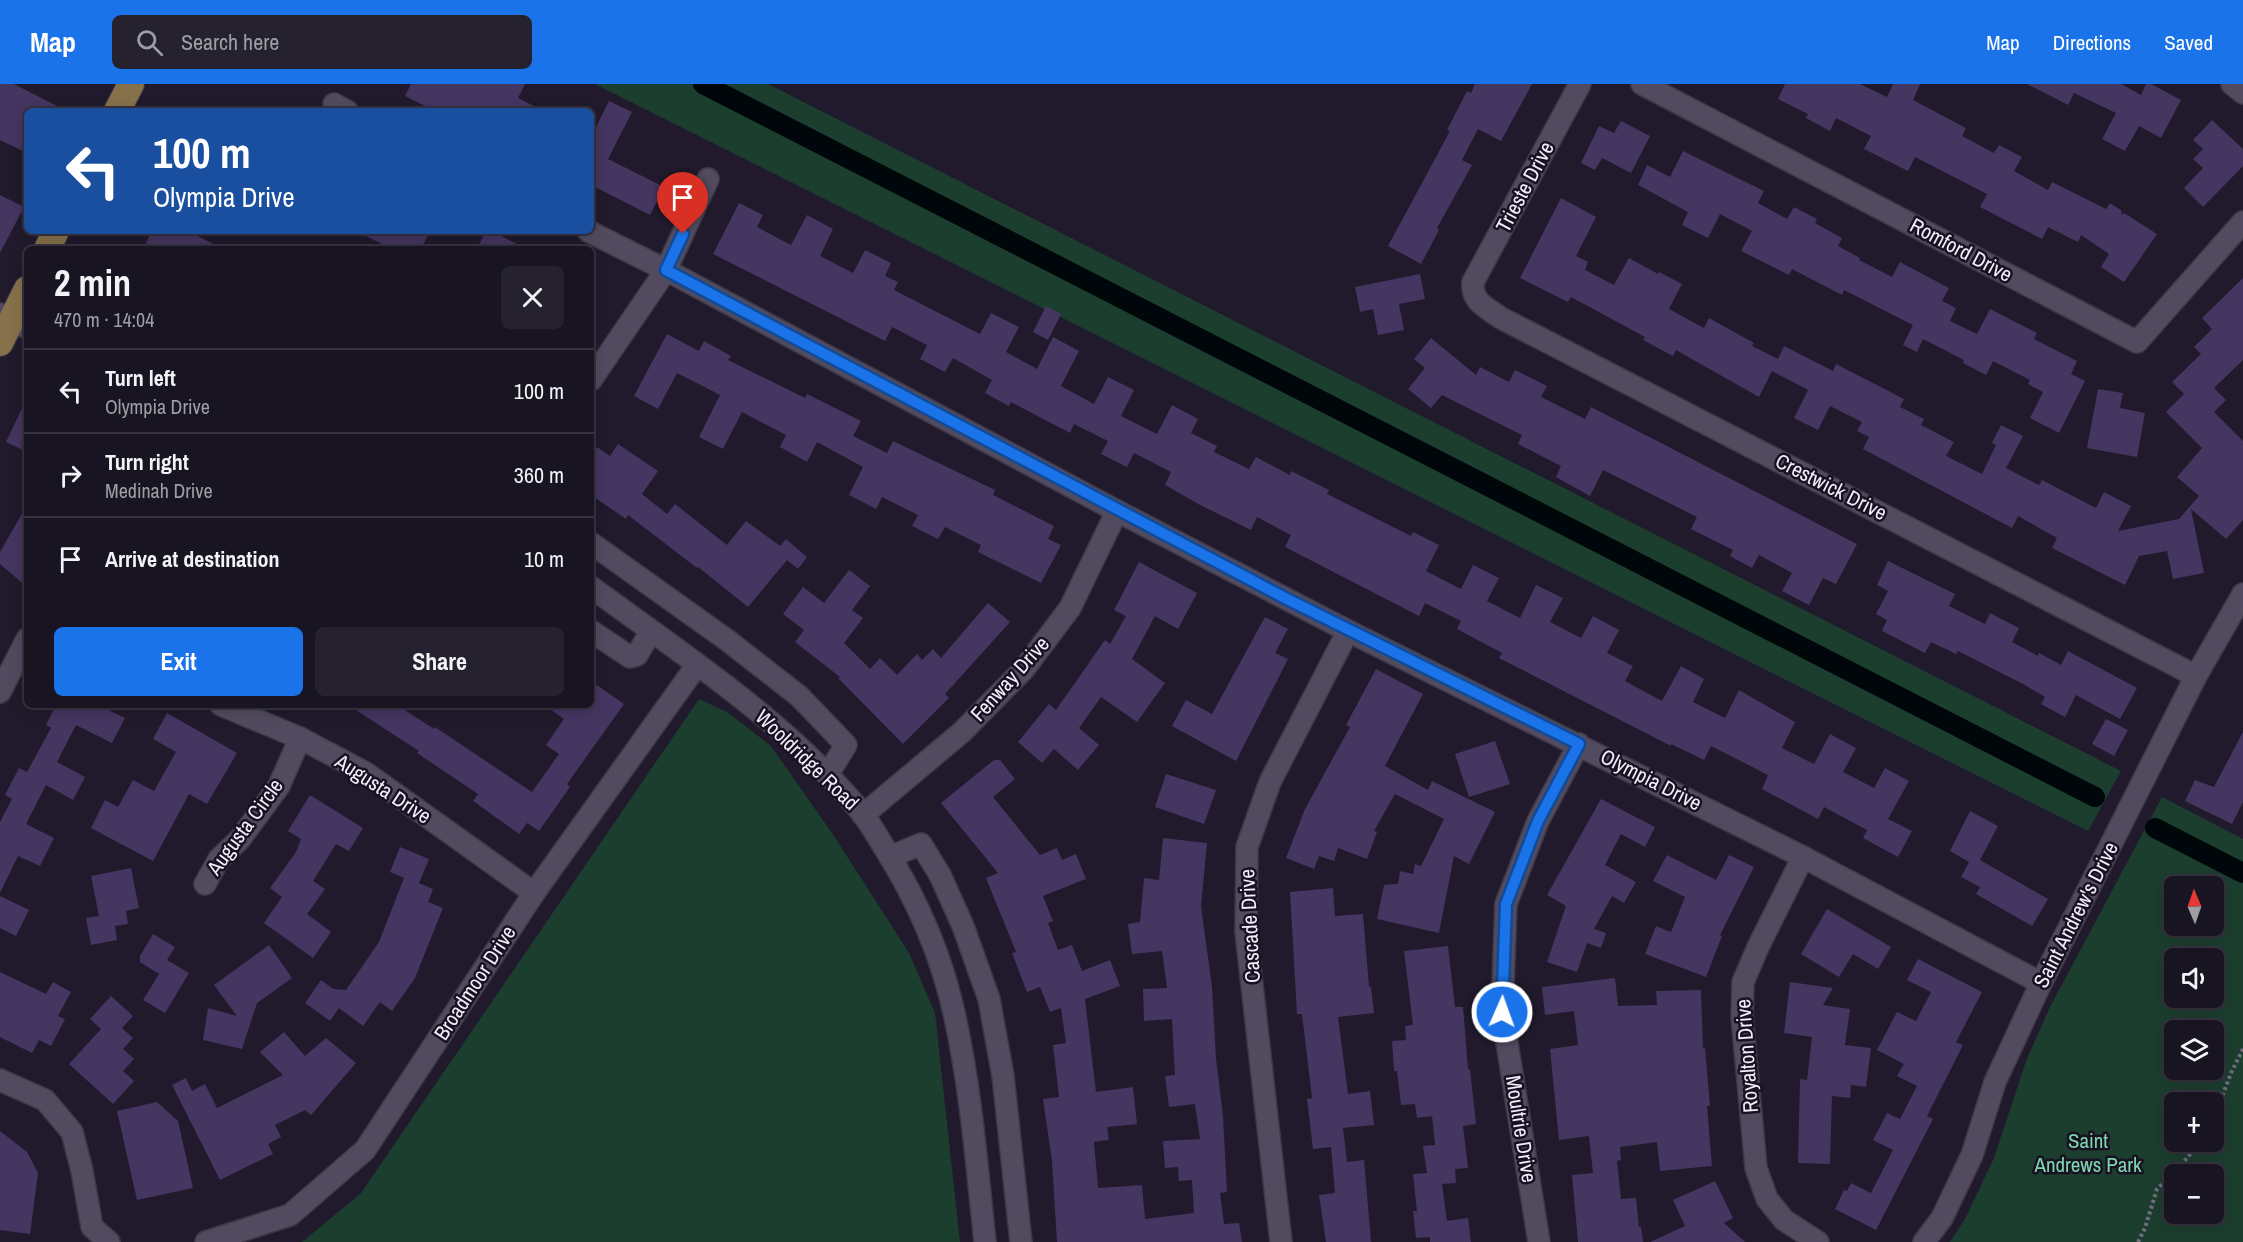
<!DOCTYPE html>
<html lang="en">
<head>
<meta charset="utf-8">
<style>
	:root { --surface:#181421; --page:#25212e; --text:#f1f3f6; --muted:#9f9ea5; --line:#36333f; --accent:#1a73e8 }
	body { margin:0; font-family:"Archivo Narrow",sans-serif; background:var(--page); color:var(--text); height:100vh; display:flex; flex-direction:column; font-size:22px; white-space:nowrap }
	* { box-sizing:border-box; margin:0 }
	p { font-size:20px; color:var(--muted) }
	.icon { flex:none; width:33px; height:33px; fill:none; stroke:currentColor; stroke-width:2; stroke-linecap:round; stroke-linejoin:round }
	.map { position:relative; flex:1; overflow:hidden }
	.panel { position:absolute; left:24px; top:162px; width:570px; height:462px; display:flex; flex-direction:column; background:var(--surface); border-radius:9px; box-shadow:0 3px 15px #0003,0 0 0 2px var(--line) }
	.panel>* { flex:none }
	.hud { position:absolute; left:24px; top:24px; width:570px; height:126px; border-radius:9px; box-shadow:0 3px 15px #0003,0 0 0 2px var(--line); background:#1a4fa0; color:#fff; overflow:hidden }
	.needle { width:39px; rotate:358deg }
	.buttons { position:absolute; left:2164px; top:792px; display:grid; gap:12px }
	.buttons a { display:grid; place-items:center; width:60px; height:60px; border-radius:9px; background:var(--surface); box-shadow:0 3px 15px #0003,0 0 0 2px var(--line); font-size:30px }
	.pin { position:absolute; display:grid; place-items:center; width:51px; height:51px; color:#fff; margin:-62px -26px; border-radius:50% 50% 50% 0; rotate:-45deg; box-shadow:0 0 6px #0007 }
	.pin .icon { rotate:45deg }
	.me { position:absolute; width:66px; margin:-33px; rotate:2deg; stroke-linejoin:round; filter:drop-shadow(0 0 4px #0008) }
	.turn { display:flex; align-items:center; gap:21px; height:126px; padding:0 30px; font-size:27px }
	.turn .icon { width:78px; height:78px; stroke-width:2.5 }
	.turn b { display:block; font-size:42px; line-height:51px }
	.round { display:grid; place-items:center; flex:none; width:63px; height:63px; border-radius:9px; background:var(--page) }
	.summary { display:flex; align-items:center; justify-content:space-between; height:102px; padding:0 30px }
	h1 { font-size:36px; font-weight:700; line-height:45px }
	.action { display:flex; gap:12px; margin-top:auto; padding:12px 30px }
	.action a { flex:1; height:69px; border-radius:9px; background:var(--accent); color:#fff; font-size:24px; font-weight:700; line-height:69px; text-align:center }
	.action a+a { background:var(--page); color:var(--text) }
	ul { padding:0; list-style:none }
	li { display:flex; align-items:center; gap:18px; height:84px; padding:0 30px; border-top:2px solid var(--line) }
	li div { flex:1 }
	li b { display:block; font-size:22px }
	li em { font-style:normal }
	header { display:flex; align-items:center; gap:36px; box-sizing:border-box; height:84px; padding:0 30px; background:var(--accent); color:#fff }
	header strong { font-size:28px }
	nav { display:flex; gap:33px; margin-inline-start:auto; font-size:21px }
	.search { width:420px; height:54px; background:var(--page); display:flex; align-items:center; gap:15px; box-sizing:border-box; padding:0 21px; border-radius:9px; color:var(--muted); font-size:22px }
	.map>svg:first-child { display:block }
</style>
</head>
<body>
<header>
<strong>Map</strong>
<div class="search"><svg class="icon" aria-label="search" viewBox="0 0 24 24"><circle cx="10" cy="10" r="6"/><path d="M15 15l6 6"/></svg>Search here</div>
<nav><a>Map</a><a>Directions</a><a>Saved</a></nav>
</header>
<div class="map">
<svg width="2243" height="1158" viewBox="0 0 2243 1158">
	<rect width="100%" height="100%" fill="#201a2c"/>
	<g fill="#1c3e2f" fill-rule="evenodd">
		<path d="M595 0H768L2121 687 2088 747Z"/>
		<path d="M699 615 727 628 771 662 834 752 909 869 935 929 960 1158H302L361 1109Z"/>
		<path d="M2162 713 2243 755V1158H1950L1965 1135 1994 1074 2026 977 2050 923ZM2175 802H2214V842H2175ZM2175 874H2214V914H2175ZM2175 946H2214V986H2175ZM2214 1018V1058H2175V1018ZM2214 1090V1130H2175V1090Z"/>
	</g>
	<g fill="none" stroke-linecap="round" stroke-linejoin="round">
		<g stroke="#00070b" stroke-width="20">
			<path d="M703 0 2095 713"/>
			<path d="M2155 744 2243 789"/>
		</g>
	</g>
	<g fill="#453561">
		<path d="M0 0H14L67 27H27V69L0 56Z"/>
		<path d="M411 0H525L518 14 544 27H435L405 12Z"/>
		<path d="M1475 0H1532L1501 57 1478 45 1462 76 1472 81 1437 144 1439 146 1421 180 1388 162 1450 47 1447 46 1467 7 1471 9Z"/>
		<path d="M1785 0H1860L1887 13 1893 0H1920L1913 16 1966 44 1962 52 1994 69 1999 61 2022 73 2014 87 2048 106 2052 98 2106 125 2110 119 2122 127 2121 131 2124 129 2157 150 2124 198 2101 183 2109 170 2081 151 2078 158 2048 143 2042 155 1980 123 1987 110 1915 73 1908 87 1864 65 1871 52 1836 34 1830 47 1806 34 1808 30 1778 15Z"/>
		<path d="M2027 0H2121L2141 11 2146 0H2151L2181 16 2161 54 2139 42 2125 67 2102 55 2116 29 2074 9 2068 21Z"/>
		<path d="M609 17 632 28 608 75 664 103 650 131 591 101V53Z"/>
		<path d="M2212 36 2243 65V82L2203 123 2184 104 2203 84 2193 75 2203 65 2193 56Z"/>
		<path d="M1621 37 1650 52 1631 89 1602 74 1595 86 1581 79 1599 42 1614 49Z"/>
		<path d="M1683 67 1764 107 1758 119 1787 135 1794 123 1817 135 1815 139 1842 154 1838 162 1860 174 1859 176 1892 193 1900 178 1949 204 1942 217 1956 224 1950 237 1977 250 1990 225 2037 249 2034 255 2077 277 2071 290 2085 297 2059 349 2030 334 2043 308 2028 300 2030 296 1993 277 1986 291 1963 279 1964 276 1923 255 1917 268 1903 261 1913 241 1844 206 1842 211 1792 185 1789 191 1741 167 1752 147 1720 130 1708 154 1682 141 1688 128 1638 101 1647 81 1670 93Z"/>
		<path d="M0 111 24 123 0 169Z"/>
		<path d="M1561 114 1596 133 1576 172 1588 178 1585 186 1614 201 1629 174 1658 190 1659 188 1682 200 1669 225 1704 244 1709 234 1754 259 1752 262 1778 275 1784 262 1833 287 1836 280 1904 315 1900 323 1924 335 1921 341 1954 358 1946 372 1982 390 1996 361 1992 359 2001 341 2023 352 2006 384 2039 401 2042 396 2096 424 2104 408 2131 422 2118 447 2179 435 2199 412 2177 393 2202 364 2166 328 2184 310 2172 298 2201 270 2194 263 2212 245 2202 234 2243 194V276L2214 304 2226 316 2214 328 2243 357V436L2226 455 2191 425 2204 489 2173 495 2167 467 2139 472 2125 501 2052 464 2057 454 2018 432 2012 444 1863 365 1869 353 1857 347 1862 338 1830 322 1818 346 1794 334 1808 306 1772 287 1759 313 1676 266 1673 272 1643 256 1645 253 1571 213 1568 218 1520 194Z"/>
		<path d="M739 119 763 131 757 143 791 161 807 131 833 145 820 172 853 189 865 166 891 179 885 192 898 198 894 206 980 250 991 229 1019 243 1006 268 1037 285 1053 253 1079 267 1061 302 1094 320 1108 293 1134 306 1121 332 1157 350 1172 321 1198 335 1191 349 1217 362 1214 368 1249 385 1256 373 1290 391 1291 387 1329 406 1327 410 1411 452 1413 448 1439 461 1426 487 1461 505 1473 481 1499 494 1487 517 1520 534 1536 501 1563 514 1550 538 1581 554 1593 532 1619 546 1607 569 1633 582 1625 597 1662 617 1681 582 1704 595 1693 618 1725 634 1739 606 1795 638 1782 664 1814 680 1830 650 1856 664 1843 688 1874 704 1885 684 1909 697 1888 735 1912 747 1898 773 1863 754 1867 746 1824 723 1818 735 1762 705 1768 691 1711 662 1704 676 1671 660V662L1499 574 1502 569 1457 545 1461 537 1425 519 1419 532 1285 463 1291 451 1257 433 1251 446 1200 421 1165 401 1171 388 1134 369 1127 383 1101 370 1108 357 1074 340 1070 349 1011 318 1009 322 985 309 992 296 953 274 945 288 920 275 927 261 892 243 885 257 713 170Z"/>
		<path d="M152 147H187L224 165H143Z"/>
		<path d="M356 147H430L421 165H392Z"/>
		<path d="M486 147H491L527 165H477Z"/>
		<path d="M1420 190 1425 215 1399 220 1404 246 1378 251 1373 225 1360 228 1355 203Z"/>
		<path d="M1046 222 1061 230 1048 256 1033 248Z"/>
		<path d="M667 250 699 267 704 257 731 272 728 276 805 314 807 310 861 337 853 352 887 369 893 357 995 406 993 411 1054 442 1048 455 1061 461 1041 499 978 468 981 461 945 443 938 455 912 442 918 431 882 413 876 425 849 411 863 383 817 358 807 378 780 363 786 351 742 328 723 365 699 353 720 311 677 289 658 325 634 312Z"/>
		<path d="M1431 254 1476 291 1480 283 1509 298 1515 286 1547 302 1541 313 1585 335 1591 323 1857 460 1836 500 1823 494 1809 521 1782 507 1792 489 1759 471 1752 484 1730 472 1733 466 1691 445 1697 433 1603 386 1590 412 1556 393 1561 382 1518 360 1522 351 1442 311 1431 324 1408 305 1425 284 1414 275Z"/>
		<path d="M2098 305 2123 309 2120 324 2145 329 2137 373 2087 364Z"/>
		<path d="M27 314V368L6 358Z"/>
		<path d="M618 360 658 387 642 410 667 430 675 420 727 461 746 437 780 462 786 455 807 473 798 485 787 476 748 523 698 483 697 484 628 431 626 435 591 411V372L597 363 610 372Z"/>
		<path d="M27 421V503L0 480V468Z"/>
		<path d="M1888 477 1955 510 1949 522 1985 540 1990 529 2019 544 2012 558 2038 572 2039 569 2061 581 2068 567 2137 604 2120 635 2076 611 2065 633 2041 620 2045 613 2023 600 1958 567 1956 570 1931 558 1925 569 1882 547 1887 536 1876 530 1888 507 1877 501Z"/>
		<path d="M1139 478 1197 509 1178 545 1155 532 1132 575 1165 599 1137 638 1101 613 1079 644 1099 661 1078 686 1054 665 1042 679 1018 658 1049 620 1056 626 1105 556 1110 560 1126 532 1114 526Z"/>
		<path d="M849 486 870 502 852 526 863 534 844 559 870 585 880 574 897 591 917 570 922 576 933 565 941 574 988 519 1010 538 945 610 949 614 903 660 838 594 840 593 795 558 804 546 783 530 803 503 824 519Z"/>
		<path d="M1265 533 1288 545 1275 569 1288 575 1236 677 1172 642 1186 616 1212 630Z"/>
		<path d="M1376 585 1423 610 1385 682 1428 706 1432 697 1495 728 1469 780 1454 772 1439 849 1377 835 1384 801 1398 800 1400 787 1413 790 1415 780 1421 782 1444 735 1395 710 1374 747 1377 748 1367 775 1338 764 1334 777 1319 772 1314 785 1286 774 1305 725 1350 643 1346 641Z"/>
		<path d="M591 597 624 620 567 700 570 703 539 747 527 739 519 750 473 717 478 710 417 669 419 667 348 621H397L434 645 435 643 532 708 559 670 546 661 564 635 544 621H591Z"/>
		<path d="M56 621H98L125 634 112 659 76 641 57 678 85 693 73 716 46 701 26 740 54 754 40 782 18 772 0 809V738L12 715 5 711 19 684 27 688 51 644 46 641Z"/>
		<path d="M167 629 237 669 207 720 189 710 153 777 91 744 105 716 118 723 133 696 154 707 176 668 153 655Z"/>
		<path d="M2106 635 2128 646 2114 672 2092 660Z"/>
		<path d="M2243 648V718L2232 740 2185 717 2195 696 2214 703Z"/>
		<path d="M1495 657 1510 700 1469 713 1455 670Z"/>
		<path d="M994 676H1000L1015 695 993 713 1040 771 1057 764 1062 776 1076 770 1086 795 1043 812 1053 837 1048 839 1058 866 1072 861 1082 887 1110 876 1120 902 1085 915 1096 1008 1133 1003 1137 1040 1107 1043 1109 1056 1094 1058 1098 1104 1142 1101 1145 1135 1194 1129 1192 1096 1179 1097 1178 1083 1165 1084 1163 1057 1200 1055 1195 1020 1169 1023 1165 992 1175 991 1172 935 1144 937 1143 905 1167 904 1162 867 1132 870 1128 840 1140 838 1144 794 1159 796 1163 754 1207 759 1201 822 1212 903 1216 974 1223 1032 1227 1108 1220 1109 1224 1140 1239 1139 1242 1158H1057L1052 1077 1043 1015 1059 1013 1053 961 1066 959 1061 924 1050 928 1040 903 1027 908 1012 869 1016 868 986 794 998 789 941 719Z"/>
		<path d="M1166 690 1216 706 1204 740 1155 723Z"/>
		<path d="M310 711 363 744 349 767 336 760 313 797 325 805 307 830 331 848 313 874 264 839 282 813 270 804 296 768 301 755 288 747Z"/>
		<path d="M1601 715 1655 743 1645 763 1621 750 1605 781 1636 798 1624 819 1612 812 1594 845 1606 849 1601 864 1587 859 1577 888 1547 878 1566 822 1547 811Z"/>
		<path d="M1970 727 1998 742 1980 776 2048 815 2032 842 1976 810 1980 803 1961 793 1969 778 1950 767Z"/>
		<path d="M400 763 429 775 419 799 433 805 428 818 443 824 415 894 392 927 380 918 363 942 339 924 330 937 305 919 321 896 333 905 346 906 379 858 404 794 390 788Z"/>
		<path d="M1667 771 1716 796 1729 771 1754 783 1720 851 1722 852 1706 893 1645 870 1656 842 1671 848 1685 813 1653 797Z"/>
		<path d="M131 784 139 824 126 827 128 840 115 842 117 856 91 861 86 834 99 832 91 792Z"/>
		<path d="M1333 804 1335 832 1363 830 1369 903H1371L1374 929 1338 933 1348 1010 1370 1007 1374 1041 1343 1044 1347 1078 1364 1076 1371 1158H1326L1319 1111 1335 1109 1331 1063 1313 1065 1307 1015 1312 1014 1302 930H1297L1290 808Z"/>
		<path d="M0 812 29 826 16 852 0 844Z"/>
		<path d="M1827 825 1891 863 1878 885 1853 870 1839 893 1801 870Z"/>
		<path d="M153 850 175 863 167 876 189 889 165 929 143 916 159 890 140 878V872Z"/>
		<path d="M269 861 292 894 257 919 242 965 203 956 208 924 237 932 214 901Z"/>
		<path d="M1448 862 1455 923H1463L1468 985H1470L1476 1040 1463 1042 1468 1084 1455 1085 1456 1099 1442 1100 1447 1137 1468 1134 1471 1158H1430V1153L1416 1154 1413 1127H1417L1413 1090 1427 1089 1423 1062 1435 1061 1432 1032 1417 1034 1415 1020 1401 1021 1397 987H1394L1392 957 1406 956 1405 942 1413 941 1404 867Z"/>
		<path d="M1918 875 1982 908 1956 958 1963 961 1927 1032 1933 1035 1876 1146 1835 1125 1844 1106 1847 1107 1851 1099 1871 1109 1893 1066 1873 1056 1887 1029 1900 1035 1917 1002 1897 992 1904 980 1877 966 1897 928 1916 937 1931 908 1907 896Z"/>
		<path d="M0 888 46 910 53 898 71 908 58 932 65 935 51 962 39 956 32 969 0 953Z"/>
		<path d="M1615 894 1618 922 1657 921 1656 907 1701 906 1703 964H1705L1710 1022H1707L1712 1082 1660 1087 1657 1058 1620 1063 1621 1076 1617 1077 1621 1115 1636 1114 1639 1143H1641L1643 1158H1578L1572 1091 1593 1089 1589 1052 1559 1056 1550 965 1578 961 1574 927 1545 931 1542 903Z"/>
		<path d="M1790 898 1833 904 1823 921 1850 925 1845 961 1871 964 1866 1003 1851 1001 1850 1014 1832 1012 1830 1080 1798 1079 1800 995 1807 996 1812 953 1784 949Z"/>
		<path d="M111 912 133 932 122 944 133 954 123 965 134 975 123 987 134 997 113 1020 69 980 101 945 90 935Z"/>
		<path d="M284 948 305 972 326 954 356 979 311 1031 305 1026 275 1041 281 1053 268 1060 273 1070 220 1096 172 1001 186 994 192 1007 205 1000 217 1024 283 991 260 968Z"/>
		<path d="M157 1018 178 1037 193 1104 137 1116 117 1027Z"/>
		<path d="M0 1047 27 1068 38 1089 30 1150 0 1146Z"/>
		<path d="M1715 1097 1733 1134 1724 1139 1745 1158H1650L1685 1142 1673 1116Z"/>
	</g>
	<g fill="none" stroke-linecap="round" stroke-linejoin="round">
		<defs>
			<g id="minor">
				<path d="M1580 0 1473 198C1471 218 1487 224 1501 234L2196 592"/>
				<path d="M1642 0 2137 258 2243 138"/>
				<path d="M2232 0 2243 9"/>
				<path d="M334 20 347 27"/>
				<path d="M588 147 666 186 1117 427 1348 547 1803 773 2041 899"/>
				<path d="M0 230 27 244"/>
				<path d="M591 296 666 186 708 95"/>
				<path d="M591 459 727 556 799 612 846 661 828 690"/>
				<path d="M591 503C685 572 787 638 862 729 870 739 877 752 884 763 917 815 942 873 955 933 971 1007 977 1083 985 1158"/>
				<path d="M591 547 630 573 637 571 651 547"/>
				<path d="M0 608 27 555"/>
				<path d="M221 621 300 654 366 689 534 809"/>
				<path d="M863 731 962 648 1024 585 1070 524 1117 427"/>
				<path d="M890 773 921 760 940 791 963 842 989 915 1003 992 1021 1158"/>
				<path d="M1803 773 1759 861 1743 898 1742 933 1756 1084 1767 1115 1784 1136 1818 1158"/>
				<path d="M205 800 219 775 240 755 279 702 300 654"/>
				<path d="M0 996 45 1016 72 1048 82 1087 92 1143 109 1158"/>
				<path d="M206 1158 290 1131 365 1066 534 809 697 581"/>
				<path d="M1281 1158 1246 848 1247 763 1270 698 1348 547"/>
				<path d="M1539 1158 1502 928 1506 820 1538 737 1579 660"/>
				<path d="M1924 1158 1942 1134 1972 1071 1995 998 2041 899 2196 592 2243 510"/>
			</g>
			<g id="major">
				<path d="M117 27 131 0"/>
				<path d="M47 165 56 147"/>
				<path d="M0 259 27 205"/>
			</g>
		</defs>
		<use href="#minor" stroke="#3d3847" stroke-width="24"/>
		<use href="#major" stroke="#3d3847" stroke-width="28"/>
		<g stroke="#736e7e" stroke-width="4" stroke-dasharray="3 3" stroke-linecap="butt">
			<path d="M2214 1034 2231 989 2243 965"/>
			<path d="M2138 1158 2145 1144 2157 1105 2178 1085 2200 1058"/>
		</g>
		<use href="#minor" stroke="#524b60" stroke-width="21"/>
		<use href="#major" stroke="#86714a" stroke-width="26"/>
	</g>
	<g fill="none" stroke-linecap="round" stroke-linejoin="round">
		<defs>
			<path id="route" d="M683 150 666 186 1285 514 1579 660 1538 737 1506 820 1502 928"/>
		</defs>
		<use href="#route" stroke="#114b97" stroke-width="15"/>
		<use href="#route" stroke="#1a73e8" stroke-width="10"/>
	</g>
	<g text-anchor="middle" stroke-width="5" stroke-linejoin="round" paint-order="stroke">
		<g font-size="21" fill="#f1edfa" stroke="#171122">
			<text transform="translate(1525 103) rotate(-62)" y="7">Trieste Drive</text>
			<text transform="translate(1961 166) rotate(28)" y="7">Romford Drive</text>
			<text transform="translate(1831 403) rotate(27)" y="7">Crestwick Drive</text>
			<text transform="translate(1010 595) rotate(-48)" y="7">Fenway Drive</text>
			<text transform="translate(807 676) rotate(44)" y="7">Wooldridge Road</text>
			<text transform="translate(1651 696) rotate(27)" y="7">Olympia Drive</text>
			<text transform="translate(383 705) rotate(33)" y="7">Augusta Drive</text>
			<text transform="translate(245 743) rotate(-54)" y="7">Augusta Circle</text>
			<text transform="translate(2076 831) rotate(-63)" y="7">Saint Andrew's Drive</text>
			<text transform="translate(1250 842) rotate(-93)" y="7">Cascade Drive</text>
			<text transform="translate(475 899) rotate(-57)" y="7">Broadmoor Drive</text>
			<text transform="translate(1747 972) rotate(-94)" y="7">Royalton Drive</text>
			<text transform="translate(1521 1045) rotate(81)" y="7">Moultrie Drive</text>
		</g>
		<g font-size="21" fill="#7ed7ae" stroke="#171122">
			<text x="2088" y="1064">Saint<tspan x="2088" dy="24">Andrews Park</tspan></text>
		</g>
	</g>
</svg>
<div class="buttons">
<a><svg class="needle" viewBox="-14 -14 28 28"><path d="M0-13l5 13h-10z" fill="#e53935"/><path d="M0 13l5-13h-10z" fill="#9f9ea5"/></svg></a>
<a><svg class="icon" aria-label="sound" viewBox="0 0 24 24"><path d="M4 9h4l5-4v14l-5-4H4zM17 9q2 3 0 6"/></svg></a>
<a><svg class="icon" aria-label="layers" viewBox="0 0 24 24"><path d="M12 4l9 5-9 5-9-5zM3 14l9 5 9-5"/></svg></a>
<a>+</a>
<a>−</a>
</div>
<div class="pin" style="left:683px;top:150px;background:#d93025"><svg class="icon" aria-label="arrive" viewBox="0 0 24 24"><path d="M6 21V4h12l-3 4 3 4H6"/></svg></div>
<svg class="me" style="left:1502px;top:928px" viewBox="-20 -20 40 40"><circle r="17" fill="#1a73e8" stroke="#fff" stroke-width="3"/><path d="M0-11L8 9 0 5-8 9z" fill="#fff"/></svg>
<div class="hud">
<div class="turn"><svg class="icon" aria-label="left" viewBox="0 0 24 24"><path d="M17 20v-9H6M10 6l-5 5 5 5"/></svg><div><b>100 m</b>Olympia Drive</div></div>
</div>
<section class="panel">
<div class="summary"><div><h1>2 min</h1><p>470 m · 14:04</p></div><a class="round"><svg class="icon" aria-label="close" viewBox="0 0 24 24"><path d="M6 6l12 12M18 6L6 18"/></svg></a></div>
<ul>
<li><svg class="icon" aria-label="left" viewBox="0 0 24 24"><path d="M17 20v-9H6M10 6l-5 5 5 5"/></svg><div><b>Turn left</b><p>Olympia Drive</p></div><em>100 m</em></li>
<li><svg class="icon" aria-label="right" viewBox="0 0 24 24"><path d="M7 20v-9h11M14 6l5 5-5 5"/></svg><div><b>Turn right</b><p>Medinah Drive</p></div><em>360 m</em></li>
<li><svg class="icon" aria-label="arrive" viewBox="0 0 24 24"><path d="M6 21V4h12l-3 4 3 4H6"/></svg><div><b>Arrive at destination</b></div><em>10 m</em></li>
</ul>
<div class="action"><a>Exit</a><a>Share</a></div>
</section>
</div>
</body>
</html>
